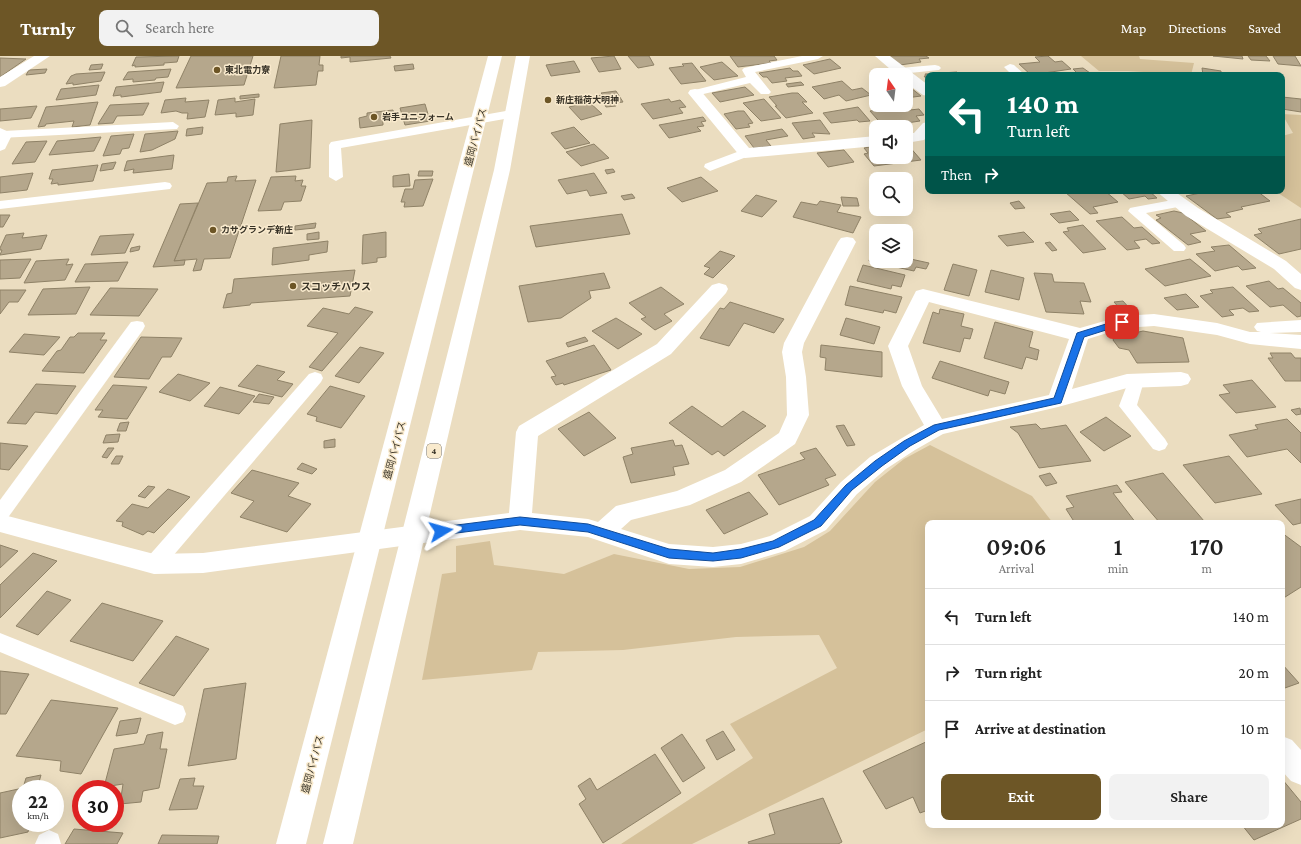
<!DOCTYPE html>
<html lang="en">
<head>
<meta charset="utf-8">
<style>
	:root { --surface:#fff; --page:#f2f2f2; --text:#222; --muted:#767676; --line:#e0e0e0; --accent:#6d5626 }
	body { margin:0; font-family:"Crimson Pro","Noto Sans JP",serif; background:var(--page); color:var(--text); height:100vh; display:flex; flex-direction:column; font-size:15px; white-space:nowrap }
	* { box-sizing:border-box; margin:0 }
	p { font-size:13px; color:var(--muted) }
	.icon { flex:none; width:22px; height:22px; fill:none; stroke:currentColor; stroke-width:2; stroke-linecap:round; stroke-linejoin:round }
	.map { position:relative; flex:1; overflow:hidden }
	.drawer { position:absolute; left:925px; top:464px; width:360px; height:308px; display:flex; flex-direction:column; background:var(--surface); border-radius:8px; box-shadow:0 4px 16px #0002 }
	.drawer>* { flex:none }
	.guide { position:absolute; left:925px; top:16px; width:360px; height:122px; border-radius:8px; box-shadow:0 4px 16px #0002; background:#00695c; color:#fff; overflow:hidden }
	.needle { width:26px; rotate:346deg }
	.buttons { position:absolute; left:869px; top:12px; display:grid; gap:8px }
	.buttons a { display:grid; place-items:center; width:44px; height:44px; border-radius:8px; background:var(--surface); box-shadow:0 4px 16px #0002; font-size:20px }
	.speed { position:absolute; left:12px; top:724px; display:flex; gap:8px; font-size:20px; font-weight:700; text-align:center }
	.speed>* { display:grid; place-content:center; width:52px; height:52px; border-radius:50%; background:var(--surface); box-shadow:0 4px 16px #0002; line-height:1 }
	.speed small { font-size:10px; font-weight:400 }
	.speed .limit { border:6px solid #d22; background:#fff; color:#111 }
	.pin { position:absolute; display:grid; place-items:center; width:34px; height:34px; color:#fff; margin:-17px; border-radius:8px; box-shadow:0 2px 6px #0006 }
	.me { position:absolute; width:44px; margin:-22px; rotate:82deg; stroke-linejoin:round; filter:drop-shadow(0 0 3px #0008) }
	.turn { display:flex; align-items:center; gap:14px; height:84px; padding:0 16px; font-size:18px }
	.turn .icon { width:52px; height:52px; stroke-width:2.5 }
	.turn b { display:block; font-size:28px; line-height:34px }
	.then { display:flex; align-items:center; height:38px; padding:0 16px; background:#0003; gap:8px; font-size:15px }
	.eta { display:flex; justify-content:space-evenly; align-items:center; height:68px; text-align:center }
	.eta b { font-size:24px; font-weight:600; line-height:28px }
	.primary-button { display:flex; gap:8px; margin-top:auto; padding:8px 16px }
	.primary-button a { flex:1; height:46px; border-radius:8px; background:var(--accent); color:#fff; font-size:16px; font-weight:600; line-height:46px; text-align:center }
	.primary-button a+a { background:var(--page); color:var(--text) }
	ul { padding:0; list-style:none }
	li { display:flex; align-items:center; gap:12px; height:56px; padding:0 16px; border-top:1px solid var(--line) }
	li div { flex:1 }
	li b { display:block; font-size:15px }
	li em { font-style:normal }
	header { display:flex; align-items:center; gap:24px; box-sizing:border-box; height:56px; padding:0 20px; background:var(--accent); color:#fff }
	header strong { font-size:19px }
	nav { display:flex; gap:22px; margin-inline-start:auto; font-size:14px }
	.search { width:280px; height:36px; background:var(--page); display:flex; align-items:center; gap:10px; box-sizing:border-box; padding:0 14px; border-radius:8px; color:var(--muted); font-size:15px }
	.map>svg:first-child { display:block }
</style>
</head>
<body>
<header>
<strong>Turnly</strong>
<div class="search"><svg class="icon" aria-label="search" viewBox="0 0 24 24"><circle cx="10" cy="10" r="6"/><path d="M15 15l6 6"/></svg>Search here</div>
<nav><a>Map</a><a>Directions</a><a>Saved</a></nav>
</header>
<div class="map">
<svg width="1301" height="788" viewBox="0 0 1301 788">
	<rect width="100%" height="100%" fill="#ebddc0"/>
	<g fill="#d5c19a">
		<path d="M1081 0H1139L1140 3 1194 7 1191 19 1128 15H1099Z"/>
		<path d="M1282 58 1301 59V152L1275 135H1282V80L1293 77Z"/>
		<path d="M930 389 1032 440 1053 467H928V673L692 788H621L753 702 730 668 837 612 819 579 736 581 623 594 538 596 532 614 422 624 442 518 456 516V490L490 485 494 509 564 518 614 498 689 513 740 511 804 491 830 475 875 426 904 403Z"/>
	</g>
	<g fill="#b5a78c" stroke="#8f8267">
		<path d="M179 0 177 6 164 7V9L135 11V9L132 10 136 1Z"/>
		<path d="M191 0H253L244 29 176 32Z"/>
		<path d="M281 0H320L319 9H323V15H318L316 29 274 32Z"/>
		<path d="M341 0H390L391 2 350 6V1L341 2Z"/>
		<path d="M614 0 621 13 599 16 591 2Z"/>
		<path d="M628 0H649L654 9 638 12Z"/>
		<path d="M730 0H774L777 4 769 5 771 7 738 11Z"/>
		<path d="M888 0H926L929 2 919 3 921 6 900 9Z"/>
		<path d="M1048 0 1055 6 1062 5 1071 13 1031 19 1019 8 1040 6 1035 1Z"/>
		<path d="M1213 0H1242L1243 3Z"/>
		<path d="M1248 0H1266L1270 5 1251 4Z"/>
		<path d="M1273 0H1295L1301 10 1278 8Z"/>
		<path d="M0 2 26 3 0 21Z"/>
		<path d="M830 3 841 12 814 18 803 9Z"/>
		<path d="M574 5 580 16 551 20 546 9Z"/>
		<path d="M722 6 738 20 714 24 700 11Z"/>
		<path d="M692 7 706 25 681 28 669 12 684 10 682 8Z"/>
		<path d="M103 8 101 13 89 14 91 9Z"/>
		<path d="M413 8 414 13 395 15 394 10Z"/>
		<path d="M790 12 793 15H798L802 20 785 22 787 25 772 27 767 21H763L759 17Z"/>
		<path d="M1083 12 1090 17 1079 19 1073 13Z"/>
		<path d="M1202 12 1221 15V19H1203Z"/>
		<path d="M47 13 45 17 26 19 29 14Z"/>
		<path d="M171 13 168 21 156 22 155 24 133 26V23L123 24 128 16Z"/>
		<path d="M105 16 101 25 73 29V27L66 28 71 20 76 18Z"/>
		<path d="M957 16 960 19H928V25L924 20H926L925 18Z"/>
		<path d="M842 25 852 34 862 32 871 39 846 45 839 39 824 43 812 31Z"/>
		<path d="M164 26 161 36 121 41V39L113 40 116 31Z"/>
		<path d="M801 26 804 29 788 31 786 28Z"/>
		<path d="M906 28 921 40 906 42Z"/>
		<path d="M99 29 96 39 56 44 61 33Z"/>
		<path d="M745 31 754 39 720 46 712 37Z"/>
		<path d="M616 35 623 46 615 47 616 50 606 51 598 40 603 39 601 37Z"/>
		<path d="M792 37H798L807 46H802L813 57 786 62 775 50H777L769 41Z"/>
		<path d="M259 38V41L240 43V40Z"/>
		<path d="M1282 41 1301 43V56L1282 53Z"/>
		<path d="M186 42 185 46 209 44 205 61 187 63 188 57H182L176 55 161 57 165 44Z"/>
		<path d="M235 42V46L255 43 253 59 236 61V57L215 59 218 44Z"/>
		<path d="M669 43 671 46 680 44 686 51 679 52 683 57 653 63 641 48Z"/>
		<path d="M764 43 781 62 761 65 743 47Z"/>
		<path d="M587 44 602 58 581 64 569 51 577 49 575 47Z"/>
		<path d="M98 46 90 69 72 71 74 65 46 68 45 70 38 71 46 51Z"/>
		<path d="M149 47 143 59 117 60 113 67 98 68 110 49Z"/>
		<path d="M425 48 430 65 405 69 400 52Z"/>
		<path d="M37 50 31 62 0 65V53Z"/>
		<path d="M858 51 870 65 859 66 857 64 831 67 823 57Z"/>
		<path d="M898 51 901 55 919 53 924 59 916 60 920 65 900 68 902 70 884 71 870 55Z"/>
		<path d="M393 54 394 64 383 65V69L360 72 359 62 367 60V57Z"/>
		<path d="M738 55H744L753 67 748 68 750 71 736 73 724 58Z"/>
		<path d="M703 61 706 65 701 66 704 70 697 71 701 75 669 82 659 69Z"/>
		<path d="M312 64 310 112 276 116 280 68Z"/>
		<path d="M820 64 830 78 812 77 815 81 803 83 792 67Z"/>
		<path d="M203 71 202 78 186 80 187 73Z"/>
		<path d="M574 71 590 87 565 93 551 77Z"/>
		<path d="M782 73 788 80 766 84 771 90 754 92 745 80Z"/>
		<path d="M178 75 175 83 152 94 140 96 145 78Z"/>
		<path d="M134 78 129 92 122 93 120 98 103 100 111 80Z"/>
		<path d="M101 81 94 95 49 99 57 85Z"/>
		<path d="M47 85 35 106 12 108 26 86Z"/>
		<path d="M594 88 609 102 581 110 566 96Z"/>
		<path d="M908 89 921 104 874 110 864 98 868 97 864 92 876 90V101H906V90Z"/>
		<path d="M844 94 854 106 828 111 817 97Z"/>
		<path d="M174 99 172 113 133 117 134 113 124 115 127 105Z"/>
		<path d="M116 106 113 113 100 115 102 108Z"/>
		<path d="M98 109 93 125 58 129V127L51 128 53 123H49L52 114Z"/>
		<path d="M613 113 615 116 607 118 605 114Z"/>
		<path d="M419 115H433L432 120H418Z"/>
		<path d="M33 117 27 134 0 137V121Z"/>
		<path d="M594 117 607 137 590 140 587 134 567 138 558 124Z"/>
		<path d="M409 118 410 130 393 131V120Z"/>
		<path d="M237 120 235 125 256 124 230 202 204 203 201 214 193 215 197 203 174 205 207 127 227 126 228 121Z"/>
		<path d="M296 120 295 125 303 124 301 130H306L301 145 284 146 281 154 258 155 271 121Z"/>
		<path d="M701 121 718 135 682 146 667 132Z"/>
		<path d="M433 123 423 150 404 151 405 146H401L405 133H413L415 124Z"/>
		<path d="M1071 135H1105L1118 146 1093 151 1098 157 1090 158 1065 136Z"/>
		<path d="M1120 135H1149L1157 142 1148 143 1145 140 1129 143Z"/>
		<path d="M1210 135H1257L1270 145 1241 151 1243 153 1226 157 1231 161 1217 163 1186 140Z"/>
		<path d="M632 138 635 142 624 144 621 140Z"/>
		<path d="M756 139 777 145 762 161 741 155Z"/>
		<path d="M841 141 857 142 859 150H843Z"/>
		<path d="M820 145 841 149 837 156 861 161 853 177 793 161 801 146 817 149Z"/>
		<path d="M1019 145 1025 152 1015 153 1010 147Z"/>
		<path d="M198 147 174 205 185 204 184 209 153 211 180 148Z"/>
		<path d="M1070 155 1079 164 1059 167 1050 158Z"/>
		<path d="M1174 155 1183 157 1206 175 1190 178 1201 186 1188 189 1156 164 1161 162 1156 159Z"/>
		<path d="M622 158 630 178 536 191 530 170Z"/>
		<path d="M0 159H10L3 171H0Z"/>
		<path d="M1122 161 1134 172 1142 171 1160 187 1152 188 1146 183 1134 185 1140 192 1127 194 1096 165Z"/>
		<path d="M1301 163V193L1279 198 1254 179 1262 177 1258 173Z"/>
		<path d="M316 167 315 172 295 174V170Z"/>
		<path d="M1083 169 1106 193 1083 197 1063 176 1069 175 1067 172Z"/>
		<path d="M319 176V183L307 184V178Z"/>
		<path d="M386 176V201L377 202V206L362 208 363 179Z"/>
		<path d="M1024 176 1034 186 1007 190 998 180Z"/>
		<path d="M24 177 22 182 47 179 41 193 0 199 2 194H0V192L6 179Z"/>
		<path d="M134 178 125 197 91 199 100 180Z"/>
		<path d="M328 185 327 196 309 199V204L272 209 273 192Z"/>
		<path d="M1050 186 1057 194 1052 195 1045 187Z"/>
		<path d="M1229 189 1256 212 1242 214 1238 210 1215 215 1196 198 1215 195 1211 191Z"/>
		<path d="M140 190 139 194 130 196 131 192Z"/>
		<path d="M720 195 735 200 713 222 704 218 710 212 704 210Z"/>
		<path d="M872 195 876 196V205H906V202L929 207 926 213 916 211 914 215 869 205Z"/>
		<path d="M31 203 20 222 0 223V204Z"/>
		<path d="M69 203 66 209 73 208 65 224 24 227 36 205Z"/>
		<path d="M1190 203 1211 220 1165 230 1145 213Z"/>
		<path d="M128 206 118 225 75 226 85 208Z"/>
		<path d="M953 208 977 214 969 240 944 234Z"/>
		<path d="M863 209 905 219 901 231 892 229 891 233 857 225Z"/>
		<path d="M355 214 350 240 251 247 250 249 223 252 227 238 232 237 234 223Z"/>
		<path d="M991 214 1024 222 1019 244 985 236Z"/>
		<path d="M604 217 610 232 589 235 591 242 561 262 528 266 519 230Z"/>
		<path d="M1034 217 1052 218 1054 226 1084 227 1091 246 1080 245 1084 258 1046 256Z"/>
		<path d="M1269 225 1278 233 1283 232 1301 247V260L1297 261 1283 249 1270 251 1246 230Z"/>
		<path d="M850 230 902 241 896 257 884 254 883 257 845 249Z"/>
		<path d="M90 231 76 258 28 259 43 233Z"/>
		<path d="M661 231 684 248 664 258 672 265 655 274 641 263 646 261 629 247Z"/>
		<path d="M1233 231 1259 255 1249 256 1243 252 1229 254 1234 259 1222 261 1200 240 1213 237 1210 234Z"/>
		<path d="M110 232 158 233 139 260 90 259Z"/>
		<path d="M0 234H26L18 246H9L0 258Z"/>
		<path d="M1186 238 1199 251 1177 254 1164 242Z"/>
		<path d="M1123 245 1131 254 1122 255 1114 246Z"/>
		<path d="M730 246 784 263 774 277 744 267 729 290 700 282 720 252 724 253Z"/>
		<path d="M355 251 373 256 322 315 309 311 338 277 307 270 323 252 349 258Z"/>
		<path d="M940 253 964 258 961 270 973 273 970 283 964 282 960 296 923 287 933 256 939 258Z"/>
		<path d="M616 262 642 278 618 293 592 275Z"/>
		<path d="M846 262 880 271 874 288 840 279Z"/>
		<path d="M995 266 1033 276 1029 291 1039 294 1037 304 1026 301 1022 313 984 302Z"/>
		<path d="M1143 275 1183 282 1189 306 1137 307 1129 294 1119 292 1113 284 1114 282Z"/>
		<path d="M78 277H105L100 284H107L84 317 42 315 57 295 61 294 70 281H74Z"/>
		<path d="M24 278 60 281 44 299 9 296Z"/>
		<path d="M141 281 182 282 171 301H162L149 323 114 321Z"/>
		<path d="M585 281 588 285 568 291 566 287Z"/>
		<path d="M594 289 611 314 564 329 563 327 556 329 551 321 556 320 546 305Z"/>
		<path d="M821 289 882 296V321L825 314 826 302 820 301Z"/>
		<path d="M360 291 384 297 359 327 335 320Z"/>
		<path d="M1270 297H1291L1295 302H1301V325H1285L1268 302H1273Z"/>
		<path d="M940 305 1009 326 1005 338 990 334 988 340 932 322Z"/>
		<path d="M257 309 285 316 277 324 293 328 282 341 238 330Z"/>
		<path d="M178 318 210 327 190 345 159 336Z"/>
		<path d="M1252 324 1276 351 1236 357 1219 339 1230 337 1223 329Z"/>
		<path d="M36 328 76 330 57 358 35 356 26 368 7 367Z"/>
		<path d="M113 329 147 331 127 363 98 361 103 354H95Z"/>
		<path d="M330 330 365 340 341 372 316 365 317 361 307 358Z"/>
		<path d="M220 331 255 340 239 358 204 350Z"/>
		<path d="M259 338 274 341 269 348 253 346Z"/>
		<path d="M692 350 722 371 743 355 766 370 724 400 718 395 712 399 669 367Z"/>
		<path d="M1300 352 1301 358 1296 359 1291 354Z"/>
		<path d="M589 356 616 382 584 400 558 373Z"/>
		<path d="M1106 361 1131 380 1104 395 1080 376Z"/>
		<path d="M1287 363 1301 377V407L1287 393 1247 401 1229 379 1258 373 1255 369Z"/>
		<path d="M129 366 126 375H117L120 367Z"/>
		<path d="M1036 368 1041 373 1066 369 1091 405 1039 412 1018 377 1010 371Z"/>
		<path d="M844 369 855 389 847 390 836 370Z"/>
		<path d="M120 378 118 386 103 387 106 379Z"/>
		<path d="M335 383V391L324 392V385Z"/>
		<path d="M673 384 675 390 682 389 689 408 673 411 675 419 631 427 623 401 633 398 631 392Z"/>
		<path d="M0 387 28 390 9 414 0 413Z"/>
		<path d="M108 392H114L107 402 102 401Z"/>
		<path d="M816 392 836 419 825 423 829 429 779 449 758 419 805 403 800 397Z"/>
		<path d="M116 400H123L119 408H111Z"/>
		<path d="M1229 400 1262 438 1215 447 1183 409Z"/>
		<path d="M302 407 317 413 312 418 297 413Z"/>
		<path d="M252 414 299 427 288 440 311 448 287 476 240 461 254 445 231 437Z"/>
		<path d="M1050 417 1057 427 1046 430 1039 420Z"/>
		<path d="M1163 417 1204 465 1160 467 1125 426Z"/>
		<path d="M1117 429 1122 436 1113 437 1136 467H1075L1066 453 1074 451 1066 440Z"/>
		<path d="M148 430 155 431 145 442 138 440Z"/>
		<path d="M168 433 190 441 154 477 148 475 143 479 122 470 123 466 116 465 132 448 148 452Z"/>
		<path d="M749 436 768 458 724 478 706 454Z"/>
		<path d="M1301 443V467L1293 469 1275 449Z"/>
		<path d="M1282 477 1301 491V531L1282 543Z"/>
		<path d="M0 489 18 495 0 512Z"/>
		<path d="M33 497 57 505 0 562V529Z"/>
		<path d="M47 535 71 544 38 579 16 570Z"/>
		<path d="M102 547 163 565 133 605 70 585Z"/>
		<path d="M176 580 209 593 174 640 139 627Z"/>
		<path d="M1282 608 1299 627 1282 633Z"/>
		<path d="M0 615 29 618 6 658H0Z"/>
		<path d="M246 627 236 703 188 710 204 633Z"/>
		<path d="M51 644 118 652 81 718 60 715 61 705 16 700Z"/>
		<path d="M141 662 137 677 116 680 120 665Z"/>
		<path d="M723 675 735 694 717 704 706 684Z"/>
		<path d="M163 676 160 693H167L159 732 143 735 141 746 120 748 123 728 104 731 114 693 144 688 147 679Z"/>
		<path d="M682 678 705 712 683 726 661 692Z"/>
		<path d="M928 685V754L920 757 913 741 886 753 863 715Z"/>
		<path d="M655 698 681 737 603 787 579 748 586 743 578 730 590 722 597 734Z"/>
		<path d="M41 719 37 733H21V767H30L28 776 0 782V737L23 732 26 722Z"/>
		<path d="M195 722 193 730H204L197 753 169 754 180 723Z"/>
		<path d="M1282 723 1301 746V763L1254 784 1242 769H1282Z"/>
		<path d="M823 742 842 786 838 788H749L748 786 775 778 769 758Z"/>
		<path d="M74 773 123 777 117 788H65Z"/>
		<path d="M162 779 219 780 217 788H158Z"/>
	</g>
	<g fill="none" stroke-linecap="round" stroke-linejoin="round">
		<g fill="#fff" fill-rule="evenodd">
			<path d="M802 0H823L818 3 755 16 771 36 769 38H761L750 27 695 40 689 37 691 35 746 21 742 14 744 12Z"/>
			<path d="M1010 8 1014 9 1025 19H1012L1004 11Z"/>
			<path d="M935 9 939 10 941 12 939 14 900 18 894 15 900 12Z"/>
			<path d="M512 54 516 55 518 58 516 61 341 92 343 121 336 125 329 121V89L331 86Z"/>
			<path d="M173 66 179 70 177 73 0 82V76L4 75Z"/>
			<path d="M745 93 749 94 751 97 749 100 710 115 704 111 705 108Z"/>
			<path d="M165 126 170 127 172 130 170 133 0 153V145Z"/>
			<path d="M1178 143 1183 144 1185 147 1183 150 1146 157 1184 189 1186 192 1184 195H1174L1128 155 1130 152 1135 151Z"/>
			<path d="M137 265 143 266 145 270 143 274 7 463 0 466V444L131 266Z"/>
			<path d="M315 316 321 318 323 322 321 326 161 514 154 516 147 514 144 508 147 502 309 318Z"/>
			<path d="M1136 319 1142 321 1144 325 1137 349 1165 383 1168 388 1165 393 1159 395 1153 393 1119 350 1130 321Z"/>
			<path d="M0 577 183 650 186 658 183 666 175 669 0 596Z"/>
			<path d="M49 774 58 778 61 788H35L39 779Z"/>
		</g>
		<g fill="#fff" fill-rule="evenodd">
			<path d="M34 0H50L5 30 0 31V21Z"/>
			<path d="M875 0H890L928 29V40L923 39 906 27V19H897Z"/>
			<path d="M695 33 700 34 749 92 876 80V90L745 102 740 100 688 37 690 34Z"/>
			<path d="M928 66V80L924 84 906 87V77H914L923 67Z"/>
			<path d="M0 72 9 76 12 79 5 93 0 95Z"/>
			<path d="M1156 135H1174L1198 152 1286 205 1301 218V234L1295 232 1274 213 1186 160Z"/>
			<path d="M847 181 853 182 856 186 804 287 802 296 806 321 809 359 795 388 741 426 690 449 631 464 621 473 669 488 713 491 741 488 770 480 810 460 841 426 870 401 924 369 902 330 888 290 916 235 923 233 1080 272 1122 260 1154 258 1217 267 1250 276H1261L1257 275 1254 271 1257 267 1301 264V276L1270 277 1301 279V293L1250 288 1217 279 1154 270 1123 272 1088 283 1072 333 1127 318 1181 316 1188 318 1191 323 1188 328 1181 330 1127 332 1058 351 943 378 915 394 886 413 857 438 826 474 785 495 741 508 713 511 669 508 588 481 520 474 203 517 154 518 0 476V458L154 498 203 497 509 457 516 376 519 370 657 288 712 229 719 227 726 229 728 233 726 237 671 298 538 380 532 457 588 463 598 466 616 450 677 435 725 414 779 377 787 359 786 321 782 296 784 287 838 186 841 182ZM929 246 1069 283 1049 339 942 363 922 330 908 290Z"/>
			<path d="M1282 680 1292 684 1301 694V729L1291 725 1282 715Z"/>
		</g>
		<g fill="#fff" fill-rule="evenodd">
			<path d="M488 0H502L306 788H276Z"/>
			<path d="M516 0H530L510 114 353 788H323L494 114Z"/>
		</g>
	</g>
	<path fill="#1a73e8" stroke="#114b97" d="M1122 263 1125 264V268L1084 281 1061 347 939 374 910 390 882 410 852 434 821 470 779 491 741 502 713 505 669 502 588 476 520 469 441 479 436 475 441 471 520 461 588 468 669 493 713 497 741 493 773 485 814 464 846 429 875 405 904 385 934 369 1054 342 1077 277Z"/>
	<g fill="#6d5626" stroke="#f9eacd" stroke-width="1.5">
		<circle cx="217" cy="14" r="4"/>
		<circle cx="548" cy="44" r="4"/>
		<circle cx="374" cy="61" r="4"/>
		<circle cx="213" cy="174" r="4"/>
		<circle cx="293" cy="230" r="4"/>
	</g>
	<g text-anchor="middle" stroke-width="3" stroke-linejoin="round" paint-order="stroke">
		<g font-size="9" font-weight="bold" fill="#373226" stroke="#f9eacd" text-anchor="start">
			<text x="225" y="17">東北電力寮</text>
			<text x="556" y="47">新庄稲荷大明神</text>
			<text x="382" y="64">岩手ユニフォーム</text>
			<text x="221" y="177">カサグランデ新庄</text>
		</g>
		<rect fill="#f9eacd" stroke="#716958" stroke-width="1" x="427" y="388" width="14" height="14" rx="3"/>
		<g font-size="9" font-weight="bold" fill="#373226">
			<text x="434" y="398">4</text>
		</g>
		<g font-size="10" fill="#373226" stroke="#f9eacd">
			<text transform="translate(475 81) rotate(-75)" y="4">盛岡バイパス</text>
			<text transform="translate(394 394) rotate(-75)" y="4">盛岡バイパス</text>
			<text transform="translate(312 708) rotate(-75)" y="4">盛岡バイパス</text>
		</g>
		<g font-size="10" font-weight="bold" fill="#373226" stroke="#f9eacd" text-anchor="start">
			<text x="301" y="234">スコッチハウス</text>
		</g>
	</g>
</svg>
<div class="buttons">
<a><svg class="needle" viewBox="-14 -14 28 28"><path d="M0-13l5 13h-10z" fill="#e53935"/><path d="M0 13l5-13h-10z" fill="#767676"/></svg></a>
<a><svg class="icon" aria-label="sound" viewBox="0 0 24 24"><path d="M4 9h4l5-4v14l-5-4H4zM17 9q2 3 0 6"/></svg></a>
<a><svg class="icon" aria-label="search" viewBox="0 0 24 24"><circle cx="10" cy="10" r="6"/><path d="M15 15l6 6"/></svg></a>
<a><svg class="icon" aria-label="layers" viewBox="0 0 24 24"><path d="M12 4l9 5-9 5-9-5zM3 14l9 5 9-5"/></svg></a>
</div>
<div class="speed"><div>22<small>km/h</small></div><div class="limit">30</div></div>
<div class="pin" style="left:1122px;top:266px;background:#d93025"><svg class="icon" aria-label="arrive" viewBox="0 0 24 24"><path d="M6 21V4h12l-3 4 3 4H6"/></svg></div>
<svg class="me" style="left:441px;top:475px" viewBox="-20 -20 40 40"><path d="M0-17L14 15 0 8-14 15z" fill="#1a73e8" stroke="#fff" stroke-width="4"/></svg>
<div class="guide">
<div class="turn"><svg class="icon" aria-label="left" viewBox="0 0 24 24"><path d="M17 20v-9H6M10 6l-5 5 5 5"/></svg><div><b>140 m</b>Turn left</div></div>
<div class="then">Then<svg class="icon" aria-label="right" viewBox="0 0 24 24"><path d="M7 20v-9h11M14 6l5 5-5 5"/></svg></div>
</div>
<section class="drawer">
<div class="eta">
<div><b>09:06</b><p>Arrival</p></div>
<div><b>1</b><p>min</p></div>
<div><b>170</b><p>m</p></div>
</div>
<ul>
<li><svg class="icon" aria-label="left" viewBox="0 0 24 24"><path d="M17 20v-9H6M10 6l-5 5 5 5"/></svg><div><b>Turn left</b></div><em>140 m</em></li>
<li><svg class="icon" aria-label="right" viewBox="0 0 24 24"><path d="M7 20v-9h11M14 6l5 5-5 5"/></svg><div><b>Turn right</b></div><em>20 m</em></li>
<li><svg class="icon" aria-label="arrive" viewBox="0 0 24 24"><path d="M6 21V4h12l-3 4 3 4H6"/></svg><div><b>Arrive at destination</b></div><em>10 m</em></li>
</ul>
<div class="primary-button"><a>Exit</a><a>Share</a></div>
</section>
</div>
</body>
</html>
